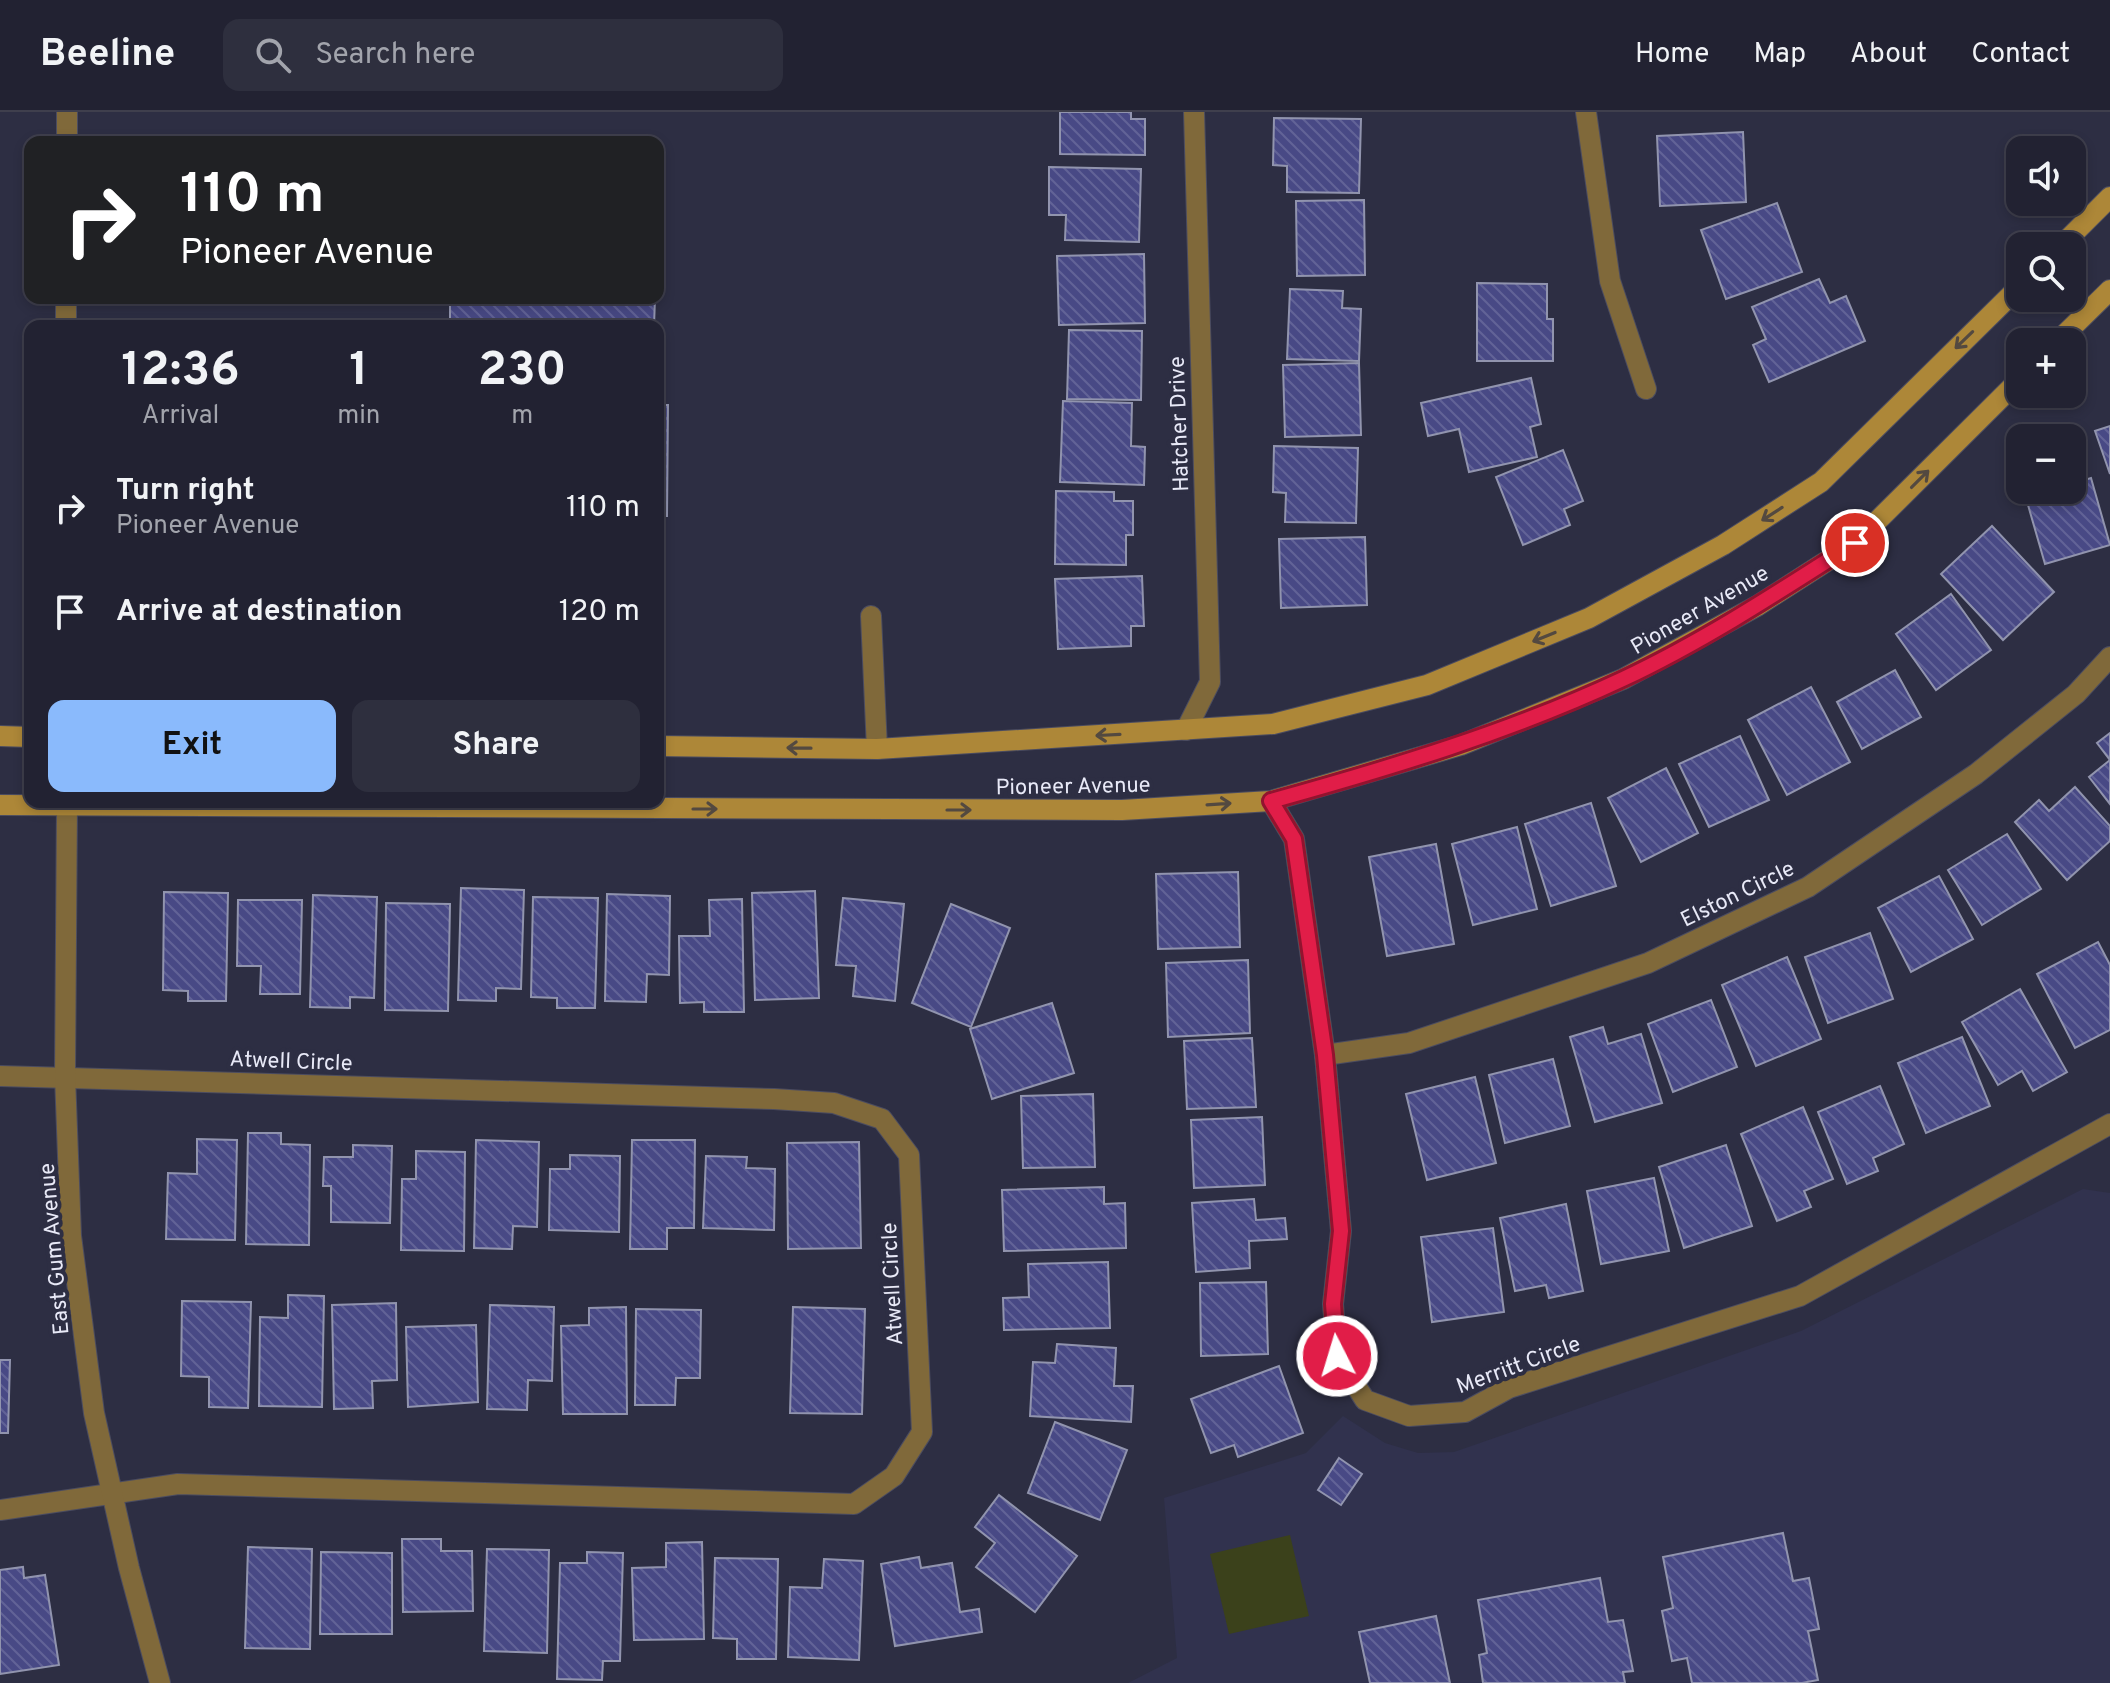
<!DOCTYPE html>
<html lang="en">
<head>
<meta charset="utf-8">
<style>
	:root { --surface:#222232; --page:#2e2f3e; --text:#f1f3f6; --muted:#a2a4ac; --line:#3f3f4d; --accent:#8abafc }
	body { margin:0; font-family:Overpass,sans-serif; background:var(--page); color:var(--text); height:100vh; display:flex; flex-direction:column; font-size:30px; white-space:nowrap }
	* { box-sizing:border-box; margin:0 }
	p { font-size:26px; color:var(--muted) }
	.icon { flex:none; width:44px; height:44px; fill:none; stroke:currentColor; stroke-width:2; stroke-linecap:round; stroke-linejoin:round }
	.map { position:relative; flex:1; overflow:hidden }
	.panel { position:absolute; left:24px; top:208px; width:640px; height:488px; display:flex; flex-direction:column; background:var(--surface); border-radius:16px; box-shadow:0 4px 12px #0003,0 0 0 2px var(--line) }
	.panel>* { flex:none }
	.hud { position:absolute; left:24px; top:24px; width:640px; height:168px; border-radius:16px; box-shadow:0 4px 12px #0003,0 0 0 2px var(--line); background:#202124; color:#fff; overflow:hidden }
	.tools { position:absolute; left:2006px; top:24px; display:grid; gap:16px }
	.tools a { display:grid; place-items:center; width:80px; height:80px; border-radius:16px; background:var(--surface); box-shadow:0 4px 12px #0003,0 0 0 2px var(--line); font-size:40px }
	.pin { position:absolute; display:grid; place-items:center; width:68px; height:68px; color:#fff; margin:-34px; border:4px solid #fff; border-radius:50%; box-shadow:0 2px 8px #0007 }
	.me { position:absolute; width:88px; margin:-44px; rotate:355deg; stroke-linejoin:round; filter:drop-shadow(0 0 6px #0008) }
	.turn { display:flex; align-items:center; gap:28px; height:168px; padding:0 24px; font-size:36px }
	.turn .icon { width:104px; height:104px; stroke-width:2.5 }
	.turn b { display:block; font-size:56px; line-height:68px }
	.eta { display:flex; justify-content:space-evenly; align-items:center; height:136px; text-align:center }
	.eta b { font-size:48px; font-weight:700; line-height:56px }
	.cta { display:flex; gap:16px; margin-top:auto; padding:16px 24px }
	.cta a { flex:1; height:92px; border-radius:16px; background:var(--accent); color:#111; font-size:32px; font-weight:700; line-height:92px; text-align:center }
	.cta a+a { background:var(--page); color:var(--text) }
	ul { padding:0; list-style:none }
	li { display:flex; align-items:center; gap:24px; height:104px; padding:0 24px }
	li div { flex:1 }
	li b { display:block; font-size:30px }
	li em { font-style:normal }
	header { display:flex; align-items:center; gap:48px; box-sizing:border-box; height:112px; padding:0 40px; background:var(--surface); border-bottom:2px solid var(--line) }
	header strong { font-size:38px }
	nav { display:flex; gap:44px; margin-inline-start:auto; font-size:28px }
	.search { width:560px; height:72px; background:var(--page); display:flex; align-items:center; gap:20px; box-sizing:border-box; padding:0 28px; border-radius:16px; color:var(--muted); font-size:30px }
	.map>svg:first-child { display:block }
</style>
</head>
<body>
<header>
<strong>Beeline</strong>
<div class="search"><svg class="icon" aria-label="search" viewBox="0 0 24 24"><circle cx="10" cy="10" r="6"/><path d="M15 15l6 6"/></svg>Search here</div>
<nav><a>Home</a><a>Map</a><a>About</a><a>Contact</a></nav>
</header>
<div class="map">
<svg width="2110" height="1571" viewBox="0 0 2110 1571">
	<defs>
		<pattern id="building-back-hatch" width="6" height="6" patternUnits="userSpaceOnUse" patternTransform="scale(2)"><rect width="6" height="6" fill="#484985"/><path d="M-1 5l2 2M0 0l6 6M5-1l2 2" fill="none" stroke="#626397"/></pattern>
	</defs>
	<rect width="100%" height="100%" fill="#2d2e43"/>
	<path fill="#31324e" d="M2083 1077 2110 1081V1571H1128L1177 1546 1164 1386 1306 1341 1343 1304 1385 1331 1418 1341 1454 1340 1801 1219Z"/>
	<path fill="#3b411b" d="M1290 1423 1309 1504 1229 1522 1210 1442Z"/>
	<g fill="url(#building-back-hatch)" stroke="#9194ae" stroke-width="2">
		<path d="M1060 0H1131V7H1145V43L1060 42Z"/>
		<path d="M1274 6 1361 7 1359 81 1287 80V54L1273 53Z"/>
		<path d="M1743 20 1746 90 1660 94 1657 24Z"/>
		<path d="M1049 55 1141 57 1139 130 1065 128 1066 103H1049Z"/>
		<path d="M1364 88 1365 163 1297 164 1296 89Z"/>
		<path d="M1777 91 1802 160 1726 187 1701 118Z"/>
		<path d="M1144 142 1145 211 1059 213 1057 144Z"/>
		<path d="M1819 167 1830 191 1846 184 1865 229 1769 270 1753 233 1766 227 1752 195Z"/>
		<path d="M1477 171 1547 172V207H1553V249H1477Z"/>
		<path d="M1290 177 1343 179 1342 196 1361 197 1359 249 1287 247Z"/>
		<path d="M450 186H655L654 214H450Z"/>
		<path d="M1069 218 1142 219 1141 288 1067 287Z"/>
		<path d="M1359 251 1361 323 1285 325 1283 253Z"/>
		<path d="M1531 266 1541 312 1530 315 1537 345 1469 360 1459 317 1428 324 1421 291Z"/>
		<path d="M1063 289 1132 291 1131 334 1145 335 1144 373 1060 370Z"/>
		<path d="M658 293H668L667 404H658Z"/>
		<path d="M2110 314V362L2095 319Z"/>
		<path d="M1274 334 1358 336 1356 411 1285 410 1286 381 1273 380Z"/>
		<path d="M1563 338 1583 389 1564 397 1570 413 1523 433 1496 365Z"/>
		<path d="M2091 366 2110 433 2045 452 2026 386 2052 378H2072V372Z"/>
		<path d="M1056 379 1114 380V389H1133V423H1126V453L1055 452Z"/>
		<path d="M1992 414 2054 480 2003 528 1941 462Z"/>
		<path d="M1365 425 1367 493 1281 496 1279 427Z"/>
		<path d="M1142 464 1144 514H1131V534L1058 537 1055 467Z"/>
		<path d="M1951 482 1991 538 1936 578 1896 522Z"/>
		<path d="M1895 558 1921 605 1862 637 1837 590Z"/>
		<path d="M1811 575 1850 650 1787 683 1748 608Z"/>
		<path d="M2110 621V648L2097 631Z"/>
		<path d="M1740 624 1769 688 1709 715 1679 652Z"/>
		<path d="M2110 648V692L2089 665Z"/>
		<path d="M1666 656 1698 721 1641 750 1608 686Z"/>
		<path d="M2075 675 2110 714V729L2067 768 2015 710 2039 688 2049 699Z"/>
		<path d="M1591 691 1616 774 1551 794 1525 712Z"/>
		<path d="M1517 715 1537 797 1473 813 1452 732Z"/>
		<path d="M2007 722 2041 777 1982 813 1948 758Z"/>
		<path d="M1436 732 1454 832 1387 844 1369 745Z"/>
		<path d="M1238 760 1240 835 1158 837 1156 762Z"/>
		<path d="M1939 764 1973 827 1911 860 1878 796Z"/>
		<path d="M461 776 524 778 521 877 496 876V889L458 888Z"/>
		<path d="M815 779 819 886 755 888 752 781Z"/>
		<path d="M164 780 228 781 226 889H188V879L163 878Z"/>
		<path d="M607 782 670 784 669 863 647 862 646 890 605 889Z"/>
		<path d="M313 783 377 785 374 886 350 885V896L310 895Z"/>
		<path d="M533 785 598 786 595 896H557V886L531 885Z"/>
		<path d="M843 786 904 792 895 889 853 884 856 854 836 853Z"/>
		<path d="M742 787 744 900H704V890L680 891 679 824H710L709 788Z"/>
		<path d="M238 788H302L300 882H260L261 854H237Z"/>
		<path d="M386 791 450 792 448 899 385 898Z"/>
		<path d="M951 792 1010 816 971 915 912 891Z"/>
		<path d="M1870 821 1893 887 1828 911 1805 845Z"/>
		<path d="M2098 830 2110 853V918L2075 936 2037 862Z"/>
		<path d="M1787 845 1821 927 1756 954 1722 873Z"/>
		<path d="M1248 848 1250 921 1168 925 1166 851Z"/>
		<path d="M2020 877 2067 960 2033 979 2022 959 1998 973 1962 910Z"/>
		<path d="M1711 888 1737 955 1673 980 1648 912Z"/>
		<path d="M1052 891 1074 961 992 987 970 917Z"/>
		<path d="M1603 915 1608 932 1641 922 1662 991 1595 1010 1570 925Z"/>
		<path d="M1962 925 1990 994 1926 1021 1898 951Z"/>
		<path d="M1252 926 1256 995 1187 997 1184 929Z"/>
		<path d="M1553 947 1570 1014 1505 1031 1489 963Z"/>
		<path d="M1475 965 1496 1051 1427 1068 1406 982Z"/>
		<path d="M1880 974 1904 1032 1873 1046 1878 1059 1847 1072 1818 1000Z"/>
		<path d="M1093 982 1095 1055 1023 1056 1021 984Z"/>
		<path d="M1803 995 1833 1067 1804 1079 1811 1095 1777 1109 1741 1022Z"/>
		<path d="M1262 1005 1265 1073 1194 1076 1191 1008Z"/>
		<path d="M248 1021H281V1032L310 1033 309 1133 246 1132Z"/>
		<path d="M197 1027 237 1028 235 1128 166 1127 168 1061 197 1062Z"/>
		<path d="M476 1028 539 1030 537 1115 513 1114 512 1137 474 1136Z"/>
		<path d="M632 1028H695L694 1116H667V1137H630Z"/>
		<path d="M859 1030 861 1136 788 1137 787 1031Z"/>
		<path d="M353 1033 392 1034 390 1111 331 1110V1074H323L324 1045H353Z"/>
		<path d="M1726 1033 1752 1114 1684 1136 1659 1055Z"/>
		<path d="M416 1039 465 1040 464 1139 401 1138 402 1067H416Z"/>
		<path d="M570 1043 620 1044 619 1120 549 1118 550 1057H570Z"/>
		<path d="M706 1044 747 1045 746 1056 775 1057 774 1118 703 1116Z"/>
		<path d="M1654 1066 1669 1139 1601 1152 1587 1079Z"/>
		<path d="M1104 1075V1092L1125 1091 1126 1136 1004 1139 1002 1078Z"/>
		<path d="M1254 1087 1256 1108 1285 1106 1287 1127 1249 1129 1250 1156 1196 1160 1192 1091Z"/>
		<path d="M1566 1092 1583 1179 1549 1186 1546 1173 1515 1179 1500 1106Z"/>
		<path d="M1493 1116 1504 1200 1432 1210 1421 1125Z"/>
		<path d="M1108 1150 1110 1216 1004 1218 1003 1186 1029 1185 1028 1152Z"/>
		<path d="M1266 1170 1268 1242 1201 1244 1200 1171Z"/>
		<path d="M288 1183 324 1184 322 1295 259 1294 260 1205 288 1206Z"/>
		<path d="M182 1189 251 1190 248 1296 209 1295V1265L181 1264Z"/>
		<path d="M396 1191 397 1268 372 1269 373 1296 334 1297 332 1193Z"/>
		<path d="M490 1193 554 1195 552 1269 528 1268 527 1298 487 1297Z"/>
		<path d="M626 1195 627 1302H563L561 1214 589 1213V1196Z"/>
		<path d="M793 1195 865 1197 862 1302 790 1301Z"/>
		<path d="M636 1197 701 1198 700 1266H676L675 1293H635Z"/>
		<path d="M476 1213 478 1290 408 1295 406 1215Z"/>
		<path d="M1057 1232 1116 1236 1114 1274H1133L1131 1310 1030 1304 1033 1250 1055 1251Z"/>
		<path d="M0 1248H10L8 1321H0Z"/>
		<path d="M1279 1254 1303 1321 1238 1345 1234 1333 1211 1341 1191 1287Z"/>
		<path d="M1055 1310 1127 1338 1100 1408 1028 1381Z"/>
		<path d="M1339 1346 1362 1362 1341 1393 1318 1378Z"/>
		<path d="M999 1383 1077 1444 1035 1500 976 1455 995 1431 975 1415Z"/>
		<path d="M1783 1421 1793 1469 1809 1466 1819 1517 1808 1519 1818 1568 1802 1571H1692L1687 1546 1672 1549 1662 1499 1673 1496 1663 1445Z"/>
		<path d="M402 1427H441V1439H472L473 1499 403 1500Z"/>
		<path d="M702 1430 704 1527 634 1528 632 1456 666 1455V1431Z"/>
		<path d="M248 1435 312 1437 310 1537 245 1536Z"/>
		<path d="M487 1437 549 1438 547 1541 484 1539Z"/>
		<path d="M321 1440 392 1441V1522H320Z"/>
		<path d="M587 1440 623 1441 620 1549H603L602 1568 557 1567 560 1451H587Z"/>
		<path d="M919 1445 921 1456 952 1451 960 1500 979 1497 982 1520 895 1534 881 1452Z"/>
		<path d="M715 1446 778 1447 776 1547H737V1527L713 1526Z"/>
		<path d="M824 1447 863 1449 859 1548 788 1545 790 1475 822 1476Z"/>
		<path d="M23 1455 24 1466 45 1463 59 1553 0 1562V1458Z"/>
		<path d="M1600 1466 1608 1510 1623 1508 1633 1559 1623 1560 1625 1571H1483L1479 1543 1487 1541 1478 1488Z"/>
		<path d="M1436 1504 1450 1571H1370L1359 1520Z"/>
	</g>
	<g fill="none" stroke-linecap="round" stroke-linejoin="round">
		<defs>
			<path id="service" d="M871 504 877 637"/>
			<g id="minor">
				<path d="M1586 0 1610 169 1646 277"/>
				<path d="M1186 618 1210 570 1194 0"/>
				<path d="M1271 689 1294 727 1325 943 1341 1119 1333 1192 1337 1244 1365 1288 1409 1304 1465 1300 1509 1276 1800 1184 2110 1012"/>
				<path d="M1325 943 1409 931 1648 851 1808 775 1976 662 2076 582 2110 545"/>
				<path d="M0 964 774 987 834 991 882 1007 909 1043 922 1320 894 1364 854 1392 178 1372 0 1398"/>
			</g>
			<g id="tertiary">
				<path d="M67 30V0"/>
				<path d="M66 214V186"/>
				<path d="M67 690 65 964 71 1124 94 1301 129 1456 160 1571"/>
			</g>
			<g id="secondary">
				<path d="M2061 134 2110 85"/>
				<path d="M2057 230 2110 178"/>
				<path d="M0 624 30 625"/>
				<path d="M658 634 877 637 1273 612 1427 573 1589 506 1723 433 1821 370 2020 174"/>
				<path d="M0 693 1122 698 1271 689 1461 633 1623 567 1757 494 1855 431 2020 267"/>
			</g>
		</defs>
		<use href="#service" stroke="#4b4c60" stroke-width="22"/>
		<use href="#minor" stroke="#4b4c60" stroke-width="22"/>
		<use href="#tertiary" stroke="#4b4c60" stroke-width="22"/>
		<use href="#secondary" stroke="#4b4c60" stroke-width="22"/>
		<use href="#service" stroke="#80693a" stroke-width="20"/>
		<use href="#minor" stroke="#80693a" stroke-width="20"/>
		<use href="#tertiary" stroke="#80693a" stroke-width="20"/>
		<use href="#secondary" stroke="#ad8738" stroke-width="20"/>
	</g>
	<defs><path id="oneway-shaft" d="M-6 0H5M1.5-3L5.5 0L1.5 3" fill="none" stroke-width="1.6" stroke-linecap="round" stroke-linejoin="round" transform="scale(2)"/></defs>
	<g stroke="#534940">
		<use href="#oneway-shaft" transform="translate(1964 228) rotate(136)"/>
		<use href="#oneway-shaft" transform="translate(1920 367) rotate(-45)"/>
		<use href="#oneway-shaft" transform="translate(1772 402) rotate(147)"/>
		<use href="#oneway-shaft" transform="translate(1544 525) rotate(158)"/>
		<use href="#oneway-shaft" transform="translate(1108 623) rotate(177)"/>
		<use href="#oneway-shaft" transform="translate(799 636) rotate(-179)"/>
		<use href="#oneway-shaft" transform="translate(1219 692) rotate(-4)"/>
		<use href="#oneway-shaft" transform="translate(705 697)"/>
		<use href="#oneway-shaft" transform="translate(959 698)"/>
	</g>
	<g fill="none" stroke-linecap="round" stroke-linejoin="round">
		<defs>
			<path id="route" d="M1337 1244 1333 1192 1341 1119 1325 943 1294 727 1271 689C1390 656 1510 620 1623 567 1704 529 1780 479 1855 431"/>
		</defs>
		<use href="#route" stroke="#92132f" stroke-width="20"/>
		<use href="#route" stroke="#e11d48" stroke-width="14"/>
	</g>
	<g text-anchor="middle" stroke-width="8" stroke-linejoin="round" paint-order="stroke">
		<g font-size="22" fill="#e8e9f7" stroke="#2d2e43">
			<text transform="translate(1178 312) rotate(-92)" y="8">Hatcher Drive</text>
			<text transform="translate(1699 497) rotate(-30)" y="8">Pioneer Avenue</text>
			<text transform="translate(1073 673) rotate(-1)" y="8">Pioneer Avenue</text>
			<text transform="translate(1737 781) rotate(-26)" y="8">Elston Circle</text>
			<text transform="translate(291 948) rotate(2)" y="8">Atwell Circle</text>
			<text transform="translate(53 1137) rotate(-95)" y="8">East Gum Avenue</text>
			<text transform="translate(891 1172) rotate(-93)" y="8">Atwell Circle</text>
			<text transform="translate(1518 1252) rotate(-20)" y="8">Merritt Circle</text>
		</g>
	</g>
</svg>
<div class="tools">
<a><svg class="icon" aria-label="sound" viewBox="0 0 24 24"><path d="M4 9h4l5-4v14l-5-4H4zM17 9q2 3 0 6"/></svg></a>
<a><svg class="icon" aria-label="search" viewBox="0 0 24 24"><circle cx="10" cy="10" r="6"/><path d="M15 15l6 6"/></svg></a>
<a>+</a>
<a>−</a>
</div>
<div class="pin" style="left:1855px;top:431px;background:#d93025"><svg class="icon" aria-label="arrive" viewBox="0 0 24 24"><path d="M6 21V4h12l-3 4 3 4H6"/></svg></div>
<svg class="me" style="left:1337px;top:1244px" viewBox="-20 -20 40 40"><circle r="17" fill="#e11d48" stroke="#fff" stroke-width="3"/><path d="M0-11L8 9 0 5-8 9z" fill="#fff"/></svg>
<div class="hud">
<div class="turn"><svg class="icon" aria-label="right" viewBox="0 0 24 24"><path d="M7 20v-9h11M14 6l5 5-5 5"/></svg><div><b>110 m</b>Pioneer Avenue</div></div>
</div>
<section class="panel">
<div class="eta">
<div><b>12:36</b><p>Arrival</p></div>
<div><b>1</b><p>min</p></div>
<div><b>230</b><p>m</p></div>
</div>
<ul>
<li><svg class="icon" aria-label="right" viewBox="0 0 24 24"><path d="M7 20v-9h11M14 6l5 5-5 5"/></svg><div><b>Turn right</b><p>Pioneer Avenue</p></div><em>110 m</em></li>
<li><svg class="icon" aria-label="arrive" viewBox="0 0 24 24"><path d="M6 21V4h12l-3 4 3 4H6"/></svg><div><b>Arrive at destination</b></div><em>120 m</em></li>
</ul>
<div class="cta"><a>Exit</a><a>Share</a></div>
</section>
</div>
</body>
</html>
